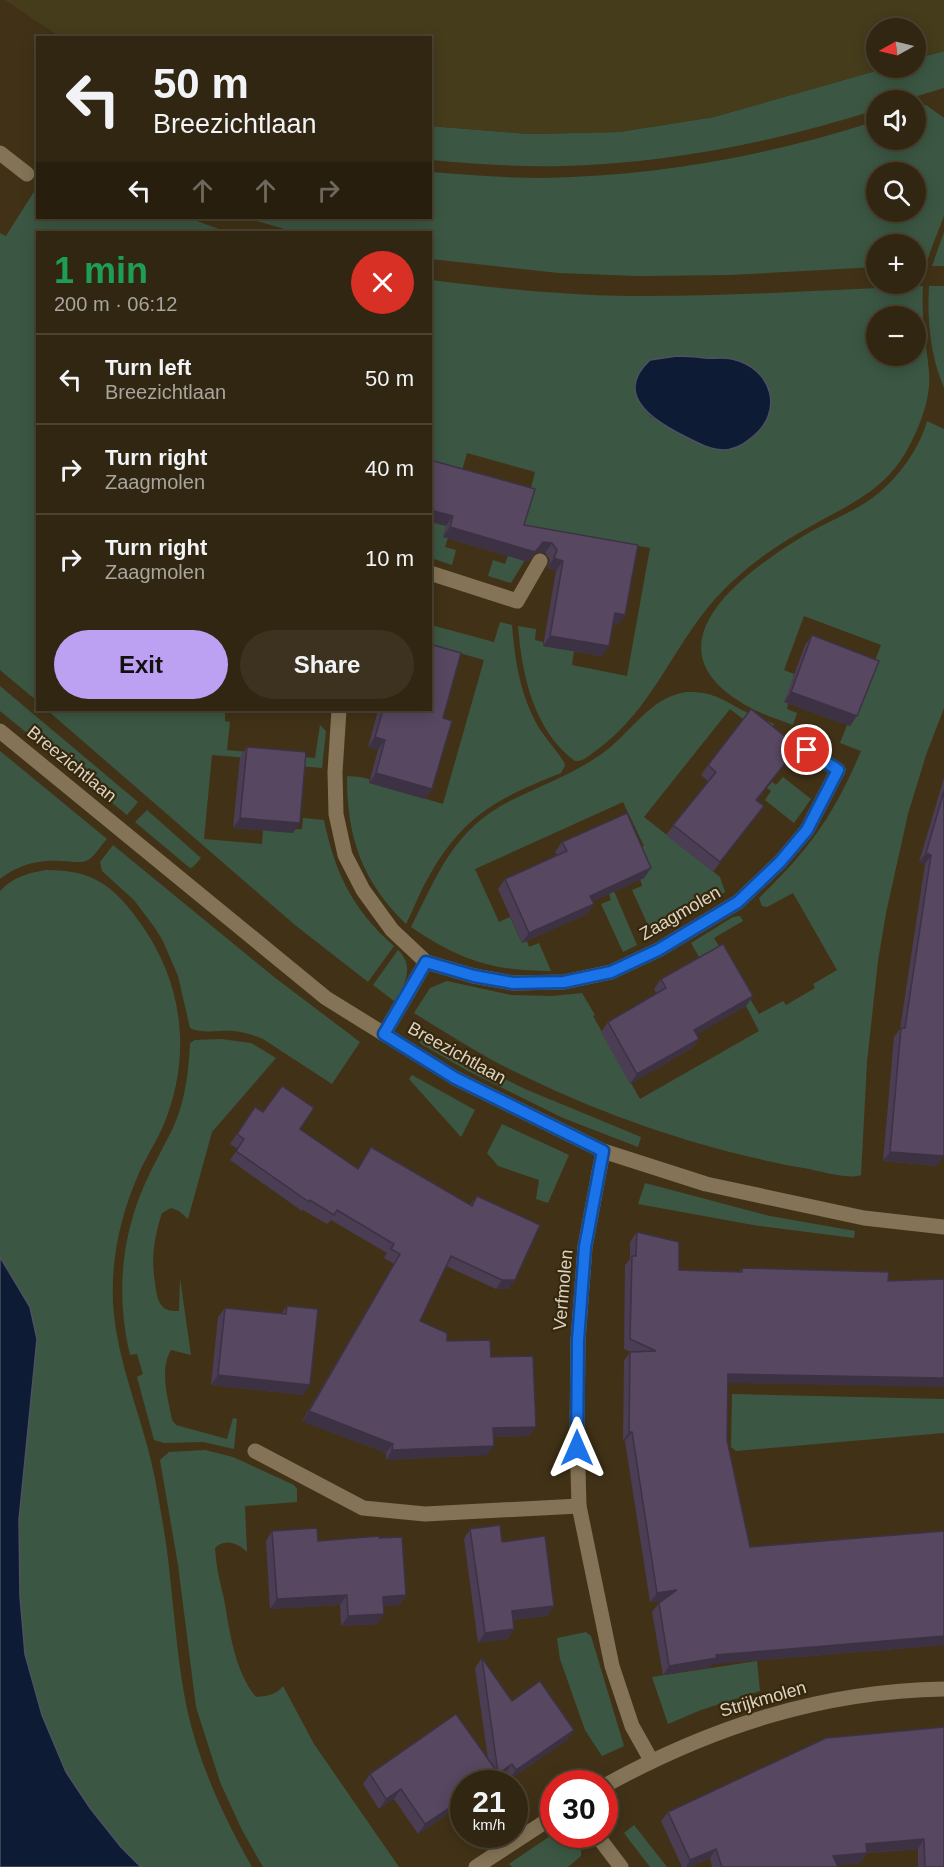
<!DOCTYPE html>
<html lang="en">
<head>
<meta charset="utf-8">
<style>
	:root { --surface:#312611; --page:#3d321f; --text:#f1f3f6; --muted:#a8a59f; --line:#4c4331; --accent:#bca0f2 }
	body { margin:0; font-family:Helvetica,sans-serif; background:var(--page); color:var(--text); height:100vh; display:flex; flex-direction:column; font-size:22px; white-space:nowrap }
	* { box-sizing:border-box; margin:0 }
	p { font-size:20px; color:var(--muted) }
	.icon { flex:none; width:33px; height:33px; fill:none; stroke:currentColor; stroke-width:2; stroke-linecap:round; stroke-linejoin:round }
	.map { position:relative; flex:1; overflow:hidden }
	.panel { position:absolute; left:36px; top:231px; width:396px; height:480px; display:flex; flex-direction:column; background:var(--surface); border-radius:0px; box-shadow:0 3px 15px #0003,0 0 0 2px var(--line) }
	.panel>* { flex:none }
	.guide { position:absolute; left:36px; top:36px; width:396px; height:183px; border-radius:0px; box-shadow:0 3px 15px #0003,0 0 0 2px var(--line); background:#312611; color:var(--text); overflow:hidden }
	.needle { width:39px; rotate:262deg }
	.fabs { position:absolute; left:866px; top:18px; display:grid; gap:12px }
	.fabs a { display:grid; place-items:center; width:60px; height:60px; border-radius:50%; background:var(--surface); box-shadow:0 3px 15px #0003,0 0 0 2px var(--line); font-size:30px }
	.speed { position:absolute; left:450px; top:1770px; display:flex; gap:12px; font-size:30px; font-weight:700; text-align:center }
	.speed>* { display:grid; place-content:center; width:78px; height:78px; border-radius:50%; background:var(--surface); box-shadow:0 3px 15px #0003,0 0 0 2px var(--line); line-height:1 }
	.speed small { font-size:15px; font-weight:400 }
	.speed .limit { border:9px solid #d22; background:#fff; color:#111 }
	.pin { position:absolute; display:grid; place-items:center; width:51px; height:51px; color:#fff; margin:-26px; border:3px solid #fff; border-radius:50%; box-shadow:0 2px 6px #0007 }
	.me { position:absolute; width:66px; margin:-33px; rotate:0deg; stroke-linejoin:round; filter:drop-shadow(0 0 4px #0008) }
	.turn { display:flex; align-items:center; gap:21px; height:126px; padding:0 18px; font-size:27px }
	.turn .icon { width:78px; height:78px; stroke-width:2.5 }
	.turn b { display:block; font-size:42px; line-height:51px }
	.lanes { display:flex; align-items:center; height:57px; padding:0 18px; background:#0003; justify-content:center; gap:30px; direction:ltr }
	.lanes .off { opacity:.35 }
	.round { display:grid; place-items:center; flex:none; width:63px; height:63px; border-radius:32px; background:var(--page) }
	.summary { display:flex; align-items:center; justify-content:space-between; height:102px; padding:0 18px }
	h1 { font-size:36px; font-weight:700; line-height:45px; color:#1e9e55 }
	.primary-button { display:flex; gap:12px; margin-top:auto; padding:12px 18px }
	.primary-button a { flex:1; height:69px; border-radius:36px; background:var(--accent); color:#111; font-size:24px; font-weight:700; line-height:69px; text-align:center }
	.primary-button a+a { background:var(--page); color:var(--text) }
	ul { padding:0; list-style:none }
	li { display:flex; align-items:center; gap:18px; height:90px; padding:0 18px; border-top:2px solid var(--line) }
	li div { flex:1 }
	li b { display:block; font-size:22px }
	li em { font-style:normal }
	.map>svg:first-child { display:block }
</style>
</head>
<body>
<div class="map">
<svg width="944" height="1867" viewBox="0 0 944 1867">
	<rect width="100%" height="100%" fill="#413217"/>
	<g fill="#3b5743" fill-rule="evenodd">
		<path d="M944 51V88L904 100H876V110C774 142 670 163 563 166 519 167 474 164 431 160L430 126 528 134 619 132 714 117 886 68H915V59Z"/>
		<path d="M926 105 944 118V216L930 252 926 266H915V244H876V267L730 275 639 276 559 273 431 259 430 232H295L246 218H430L431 172C468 175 506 178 544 178 658 176 768 156 876 121V140H915V109ZM876 172H915V212H876Z"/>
		<path d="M37 187 38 218H189L227 232H38L37 701 0 670V233L6 236Z"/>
		<path d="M944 232V266H932Z"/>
		<path d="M431 280C495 288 561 295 626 296 725 297 824 290 923 286 922 304 923 322 925 340 927 355 930 370 929 386 927 408 918 430 907 450 885 490 850 504 813 525 777 544 742 569 715 599 670 650 653 710 594 752 588 756 583 762 575 761 533 730 522 674 518 626L536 629 535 640 543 642V646L574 651 572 665 627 676 650 548 605 540 539 537 511 583 488 576 493 560 505 564 528 499 535 472 467 453 443 537 448 538 445 547 456 550 452 565 431 558 430 448 434 434 431 433ZM876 316H915V356H876ZM677 356 731 359 765 423 752 438 709 448 677 432 651 417 643 408 634 385 650 360Z"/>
		<path d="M929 286H944V388C930 355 927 320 929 286Z"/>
		<path d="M927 421 944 429V708L926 755 908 814 886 913 878 961 867 1062 861 1175C849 1180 816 1170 803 1168 694 1148 590 1111 492 1060 465 1045 440 1029 414 1013L430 988 447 981 511 995 552 996 582 993 595 1015 593 1016 640 1099 759 1031 746 1006 708 952 699 957 691 943 733 917 740 916 743 921 714 938 759 1014 783 1001 786 1005 815 988 813 984 837 970 793 893 767 907 762 906 759 898C809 850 834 815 861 751L840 743 847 725 850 726 881 645 804 616 784 670 794 674 787 709 797 713 793 725C775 718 755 712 739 701 645 642 749 569 805 535 830 520 858 511 880 492 901 474 920 447 927 421Z"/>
		<path d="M500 622 512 625C515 661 520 695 539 728 547 740 556 750 564 762L565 766 561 773C498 798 462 816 428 878 419 893 414 909 406 924 362 881 347 838 347 776L360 777 369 779V782L443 804 484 660 431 645V625L494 642Z"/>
		<path d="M0 686 138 802 127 815 0 711Z"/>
		<path d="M686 692C714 691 724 701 748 713 756 717 765 720 774 724L765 736 730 709 644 817 720 877 725 892 653 936 632 890 642 886 633 852 644 846 623 802 475 869 499 922 510 917 522 943 527 941 529 947 539 943 551 971C492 971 460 960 411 927 439 872 454 828 514 799 545 784 575 773 603 753 632 732 649 698 686 692Z"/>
		<path d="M47 710H225V721L230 722 227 750 315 758 320 725 326 731 322 768 299 766V762L212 755 204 839 262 844 263 830 302 829 303 818 324 820C335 873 352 909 394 946L368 982 295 925Z"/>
		<path d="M0 751 107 839C101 845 95 856 88 860 80 864 71 861 61 861 39 859 17 865 0 879Z"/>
		<path d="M783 777 811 799 794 823 765 800 771 791 767 788 772 782 776 785Z"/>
		<path d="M147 810 201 858 193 867 190 868 135 822Z"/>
		<path d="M113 845 274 977 360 1042 332 1084 263 1039C254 1035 244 1032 234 1031 220 1030 202 1034 190 1028L178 976 163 941 155 928 134 900 102 871 100 862Z"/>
		<path d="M46 870C94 870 114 886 141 924 181 980 191 1049 168 1113 161 1135 148 1153 139 1173 121 1214 111 1257 113 1302 116 1363 144 1420 155 1479 161 1512 167 1544 170 1577 175 1621 178 1666 187 1709 199 1764 224 1818 252 1867H141L121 1847 90 1808 66 1772 42 1715 25 1654 20 1596 19 1520 37 1340 30 1307 0 1257V891C13 877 28 873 46 870Z"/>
		<path d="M614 891 637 945 623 952 601 904 611 900 609 894Z"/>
		<path d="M398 950C415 966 405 985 394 1001L373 985Z"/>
		<path d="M411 1025 479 1066 525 1089 641 1137 638 1147 563 1118 468 1071 421 1044 414 1035Z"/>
		<path d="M221 1039 251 1043 276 1058 212 1132 188 1219 179 1211 171 1208 162 1213C154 1237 151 1258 155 1283 156 1290 157 1301 162 1306 166 1311 173 1311 179 1311L180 1278 191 1355 171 1350C159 1370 168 1398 172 1420L176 1425 227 1439 233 1418 237 1419 234 1449 203 1442 164 1443 154 1440 137 1377 143 1374 137 1354 130 1355C117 1301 120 1246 141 1193 150 1171 162 1150 173 1128 185 1102 189 1071 190 1043L195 1040Z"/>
		<path d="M412 1075 475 1110 461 1137 409 1079Z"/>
		<path d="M502 1124 569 1155 548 1203 536 1199 539 1180 498 1166 487 1153Z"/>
		<path d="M645 1183 770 1216 855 1231 854 1238 753 1225 638 1204Z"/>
		<path d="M732 1394 944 1399V1433L736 1451 731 1447Z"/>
		<path d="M205 1450 233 1457 294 1485 297 1489V1502L245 1506 247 1552C238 1543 225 1538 215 1548 216 1566 220 1582 224 1599 230 1632 234 1670 256 1697 267 1696 276 1695 283 1686L314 1744 399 1867H263L242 1830 220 1782 196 1707 178 1565 160 1460 169 1452Z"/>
		<path d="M586 1632 591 1636 624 1746 602 1756 585 1730 560 1659 557 1638Z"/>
		<path d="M757 1661 760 1691 701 1710 668 1724 652 1677Z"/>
		<path d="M634 1825 667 1867H650L624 1833Z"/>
		<path d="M553 1834 572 1835 581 1850V1856L568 1867H512L509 1864Z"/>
	</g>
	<path fill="#453c1c" d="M5 0H944V51L915 59V28H876V68H886L714 117 619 132 528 134 431 126 430 38H106L99 35 60 37Z"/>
	<g fill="#0e1b35" stroke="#4c5260" stroke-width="1.5">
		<path d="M677 356C687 356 696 357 705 358 714 359 723 357 732 359 773 368 785 413 751 438 743 445 733 450 722 450 708 449 696 442 684 436 652 420 613 394 650 360Z"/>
		<path d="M0 1257 30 1307 37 1339 19 1520 20 1596 25 1654 42 1715 66 1772 90 1808 121 1847 141 1867H0Z"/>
	</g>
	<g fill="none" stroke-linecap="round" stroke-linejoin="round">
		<g stroke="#847356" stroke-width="15">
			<path d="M0 153 27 174"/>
			<path d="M430 573 517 601 540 561"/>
			<path d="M339 710 335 772 336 814 345 855 363 890 392 930 426 962 474 976 513 983 564 982 611 972 658 950 738 902 780 862 807 830 838 770 791 740"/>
			<path d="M0 731 326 998 455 1078 603 1151 706 1184 864 1218 944 1227"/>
			<path d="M384 1034 426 962"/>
			<path d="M603 1151 585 1247 578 1340 577 1434 579 1506 612 1666 632 1726 651 1760"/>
			<path d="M255 1451 363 1508 425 1514 579 1506"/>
			<path d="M604 1786C711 1727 821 1691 944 1689"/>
			<path d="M596 1834 621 1867"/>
			<path d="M476 1867 554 1816"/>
		</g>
	</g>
	<g fill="#4b3d53">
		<path d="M430 460 524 525 638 545 618 625 613 624 602 656 543 646 556 571 547 568 550 560 545 553 536 552 528 562 443 537 446 526Z"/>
		<path d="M812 635 850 726 784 702 805 645Z"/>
		<path d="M378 710H430L432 789 425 799 369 783 378 750 368 747Z"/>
		<path d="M247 747 293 833 233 828 240 757Z"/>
		<path d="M798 747 757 800 764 806 713 872 666 835 708 781 701 775 708 765Z"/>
		<path d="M944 778V1152L937 1166 883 1161 894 1037 900 1029 925 864 919 862Z"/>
		<path d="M562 842 651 868 644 878 592 901 594 904 587 914 522 943 498 889 505 879 557 855 555 852Z"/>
		<path d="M661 979 753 996 746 1006 696 1034 699 1039 692 1048 630 1084 601 1032 608 1022 657 994 654 989Z"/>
		<path d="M255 1107 263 1112 300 1129 358 1169 371 1147 470 1205 477 1196 515 1280 508 1289H496L446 1266 420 1321 447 1341 491 1357 529 1436 493 1437 487 1455 386 1460V1453L302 1421 394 1264 384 1258 387 1253 331 1220 327 1224 303 1210 302 1211 230 1160 238 1149 230 1144Z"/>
		<path d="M637 1232 679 1270 739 1272 742 1268 727 1383V1440L750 1547 944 1531V1645L712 1664 710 1667 663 1675 652 1612 659 1603 662 1601 650 1602 625 1441H623L624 1361 630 1352H631L624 1349 625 1265 630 1259V1242Z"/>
		<path d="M287 1306 303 1395 211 1385 218 1317 225 1308 281 1314Z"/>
		<path d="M470 1529 502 1542 554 1606 547 1616 513 1620 514 1629 507 1639 478 1643 464 1539Z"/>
		<path d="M272 1531 318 1541 406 1595 399 1605 384 1606 377 1624 341 1626 340 1605 270 1609 266 1541Z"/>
		<path d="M482 1658 512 1701 567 1740 509 1780 505 1774 491 1784H464V1803L418 1834 394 1799 379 1809 363 1784 370 1774 488 1759 475 1668Z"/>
		<path d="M944 1727V1867H918V1849L867 1853 860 1863 838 1865V1867H712L710 1858 690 1867H682L661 1821 668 1812Z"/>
	</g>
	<g fill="#3d3244">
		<path d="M430 510 453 516 446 526 430 522Z"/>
		<path d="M450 527 543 542 552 543 545 553 536 552 528 562 443 537Z"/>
		<path d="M554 558 563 561 556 571 547 568Z"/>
		<path d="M615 613 625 615 618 625 608 623Z"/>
		<path d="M550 636 609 646 602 656 543 646Z"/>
		<path d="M791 692 857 716 850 726 784 702Z"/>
		<path d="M375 737 385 740 378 750 368 747Z"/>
		<path d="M798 747 791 757 749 810 756 800Z"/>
		<path d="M376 773 432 789 425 799 369 783Z"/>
		<path d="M764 806 757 816 713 872 720 862Z"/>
		<path d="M240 818 300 823 293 833 233 828Z"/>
		<path d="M926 853 931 855 925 864 919 862Z"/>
		<path d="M651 868 644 878 583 906 590 896Z"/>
		<path d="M594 904 587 914 522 943 529 933Z"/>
		<path d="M753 996 746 1006 687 1040 694 1030Z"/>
		<path d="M699 1039 692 1048 630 1084 637 1074Z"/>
		<path d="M890 1152 944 1156 937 1166 883 1161Z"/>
		<path d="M502 1280H515L508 1289H496Z"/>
		<path d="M728 1374 944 1378V1387L721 1383Z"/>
		<path d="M218 1375 310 1385 303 1395 211 1385Z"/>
		<path d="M309 1411 393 1444 386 1453 302 1421Z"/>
		<path d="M536 1427 529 1436 486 1437 493 1428Z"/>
		<path d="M629 1432H632L625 1441H623Z"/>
		<path d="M494 1446 487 1455 386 1460 392 1450Z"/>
		<path d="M677 1590 671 1600 650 1602 657 1593Z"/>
		<path d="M347 1595 340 1605 270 1609 277 1599Z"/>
		<path d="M406 1595 399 1605 376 1607 383 1597Z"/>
		<path d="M554 1606 547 1616 505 1621 512 1611Z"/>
		<path d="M384 1614 377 1624 341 1626 348 1616Z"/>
		<path d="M514 1629 507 1639 478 1643 485 1633Z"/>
		<path d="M944 1636V1645L712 1664 710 1667 663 1675 669 1666 716 1655Z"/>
		<path d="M574 1730 567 1740 509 1780 516 1770Z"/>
		<path d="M512 1764 505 1774 491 1784H484Z"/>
		<path d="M401 1789 394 1799 379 1809 386 1799Z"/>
		<path d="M464 1798V1803L418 1834 425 1824Z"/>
		<path d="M924 1839 918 1849 859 1853 866 1844Z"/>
		<path d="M716 1849 710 1858 690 1867H686L690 1860Z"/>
		<path d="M867 1853 860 1863 827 1866 833 1856Z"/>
	</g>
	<g fill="#574761" stroke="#3d3244" stroke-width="1.5">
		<path d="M430 460 535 489 524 525 638 545 625 615 615 613 609 646 550 636 563 561 554 558 557 550 552 543 543 542 535 552 450 527 453 516 430 510Z"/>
		<path d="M812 635 879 661 857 716 791 692Z"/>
		<path d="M430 644 461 653 443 718 452 721 432 789 376 773 385 740 375 737 383 710H430Z"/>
		<path d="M751 709 798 747 756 800 764 806 720 862 673 825 716 772 708 765Z"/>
		<path d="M247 747 306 752 300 823 240 818Z"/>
		<path d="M944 791V1156L890 1152 901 1028H905L931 855 926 853Z"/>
		<path d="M627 813 651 868 590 896 594 904 529 933 505 879 567 851 562 842Z"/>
		<path d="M723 944 753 996 694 1030 699 1039 637 1074 608 1022 666 988 661 979Z"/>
		<path d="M282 1086 314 1108 300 1129 358 1169 371 1147 472 1206 477 1196 540 1225 515 1280H502L451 1256 420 1321 447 1333V1341L490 1340 491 1357 533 1356 536 1427 493 1428 494 1446 392 1450 393 1444 309 1411 400 1254 391 1249 394 1244 337 1210 334 1215 310 1200 309 1202 236 1151 244 1139 237 1134 255 1107 263 1112Z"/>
		<path d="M637 1232 679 1242V1270L742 1272V1268L889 1272 888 1281 944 1279V1378L728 1374 727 1440 750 1547 944 1531V1636L716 1655 717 1658 669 1666 659 1603 677 1590 657 1593 632 1432H629L630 1352 656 1351 630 1339 632 1256H636Z"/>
		<path d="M287 1306 318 1309 310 1385 218 1375 225 1308 286 1314Z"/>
		<path d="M500 1525 502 1542 545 1536 554 1606 512 1611 514 1629 485 1633 470 1529Z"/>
		<path d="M317 1528 318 1541 380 1536 379 1538 402 1537 406 1595 383 1597 384 1614 348 1616 347 1595 277 1599 272 1531Z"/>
		<path d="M482 1658 512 1701 540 1681 574 1730 516 1770 512 1764 484 1784H464V1798L425 1824 401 1789 386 1799 370 1774 456 1714 498 1773Z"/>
		<path d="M944 1727V1867H925L924 1839 866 1844 867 1853 833 1856 838 1867H722L716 1849 690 1860 668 1812 826 1738Z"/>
	</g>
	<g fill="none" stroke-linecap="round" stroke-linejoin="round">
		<defs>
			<path id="route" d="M577 1448 578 1340 585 1247 603 1151 455 1078 384 1034 426 962 474 976 513 983 564 982 611 972 658 950 738 902 780 862 807 830 838 770 807 750"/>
		</defs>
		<use href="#route" stroke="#114b97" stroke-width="15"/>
		<use href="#route" stroke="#1a73e8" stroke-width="10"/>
	</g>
	<g text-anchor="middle" stroke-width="4.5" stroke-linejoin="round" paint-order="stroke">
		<g font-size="18" fill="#dcd3c4" stroke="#36280c">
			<text transform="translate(72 764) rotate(39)" y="6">Breezichtlaan</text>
			<text transform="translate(680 913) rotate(-30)" y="6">Zaagmolen</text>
			<text transform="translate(457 1053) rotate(29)" y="6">Breezichtlaan</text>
			<text transform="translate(563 1290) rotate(-85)" y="6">Verfmolen</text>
			<text transform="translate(763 1699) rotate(-16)" y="6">Strijkmolen</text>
		</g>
	</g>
</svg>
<div class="fabs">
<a><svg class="needle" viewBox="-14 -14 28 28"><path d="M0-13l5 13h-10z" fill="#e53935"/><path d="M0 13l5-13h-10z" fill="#a8a59f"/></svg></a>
<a><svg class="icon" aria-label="sound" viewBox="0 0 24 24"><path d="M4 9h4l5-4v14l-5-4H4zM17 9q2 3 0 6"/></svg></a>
<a><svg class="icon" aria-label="search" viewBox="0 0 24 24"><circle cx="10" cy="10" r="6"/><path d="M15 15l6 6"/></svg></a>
<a>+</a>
<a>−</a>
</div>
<div class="speed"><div>21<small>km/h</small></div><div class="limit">30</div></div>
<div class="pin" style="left:807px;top:750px;background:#d93025"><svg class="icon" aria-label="arrive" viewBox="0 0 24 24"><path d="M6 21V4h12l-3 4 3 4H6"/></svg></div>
<svg class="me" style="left:577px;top:1448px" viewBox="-20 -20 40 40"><path d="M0-17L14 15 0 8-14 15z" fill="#1a73e8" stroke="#fff" stroke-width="4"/></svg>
<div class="guide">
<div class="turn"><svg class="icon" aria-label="left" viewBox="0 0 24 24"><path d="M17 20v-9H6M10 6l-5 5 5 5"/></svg><div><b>50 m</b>Breezichtlaan</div></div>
<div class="lanes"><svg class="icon" aria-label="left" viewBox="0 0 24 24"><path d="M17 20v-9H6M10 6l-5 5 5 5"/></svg><svg class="icon off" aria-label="ahead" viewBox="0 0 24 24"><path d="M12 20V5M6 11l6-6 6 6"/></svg><svg class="icon off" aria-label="ahead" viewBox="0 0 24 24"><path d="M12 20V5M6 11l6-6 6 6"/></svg><svg class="icon off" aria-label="right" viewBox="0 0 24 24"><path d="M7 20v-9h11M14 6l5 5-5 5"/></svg></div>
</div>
<section class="panel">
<div class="summary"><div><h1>1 min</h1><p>200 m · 06:12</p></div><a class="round" style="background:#d93025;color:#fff"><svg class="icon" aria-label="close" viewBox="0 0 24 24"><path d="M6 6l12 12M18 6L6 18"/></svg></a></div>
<ul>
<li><svg class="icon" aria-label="left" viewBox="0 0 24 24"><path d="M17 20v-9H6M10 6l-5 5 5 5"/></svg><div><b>Turn left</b><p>Breezichtlaan</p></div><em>50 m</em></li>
<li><svg class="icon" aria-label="right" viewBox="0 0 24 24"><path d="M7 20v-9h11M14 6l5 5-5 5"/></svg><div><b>Turn right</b><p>Zaagmolen</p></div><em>40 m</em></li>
<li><svg class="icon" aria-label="right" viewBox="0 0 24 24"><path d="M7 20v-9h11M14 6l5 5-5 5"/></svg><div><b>Turn right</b><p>Zaagmolen</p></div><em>10 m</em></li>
</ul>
<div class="primary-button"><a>Exit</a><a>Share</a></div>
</section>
</div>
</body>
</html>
